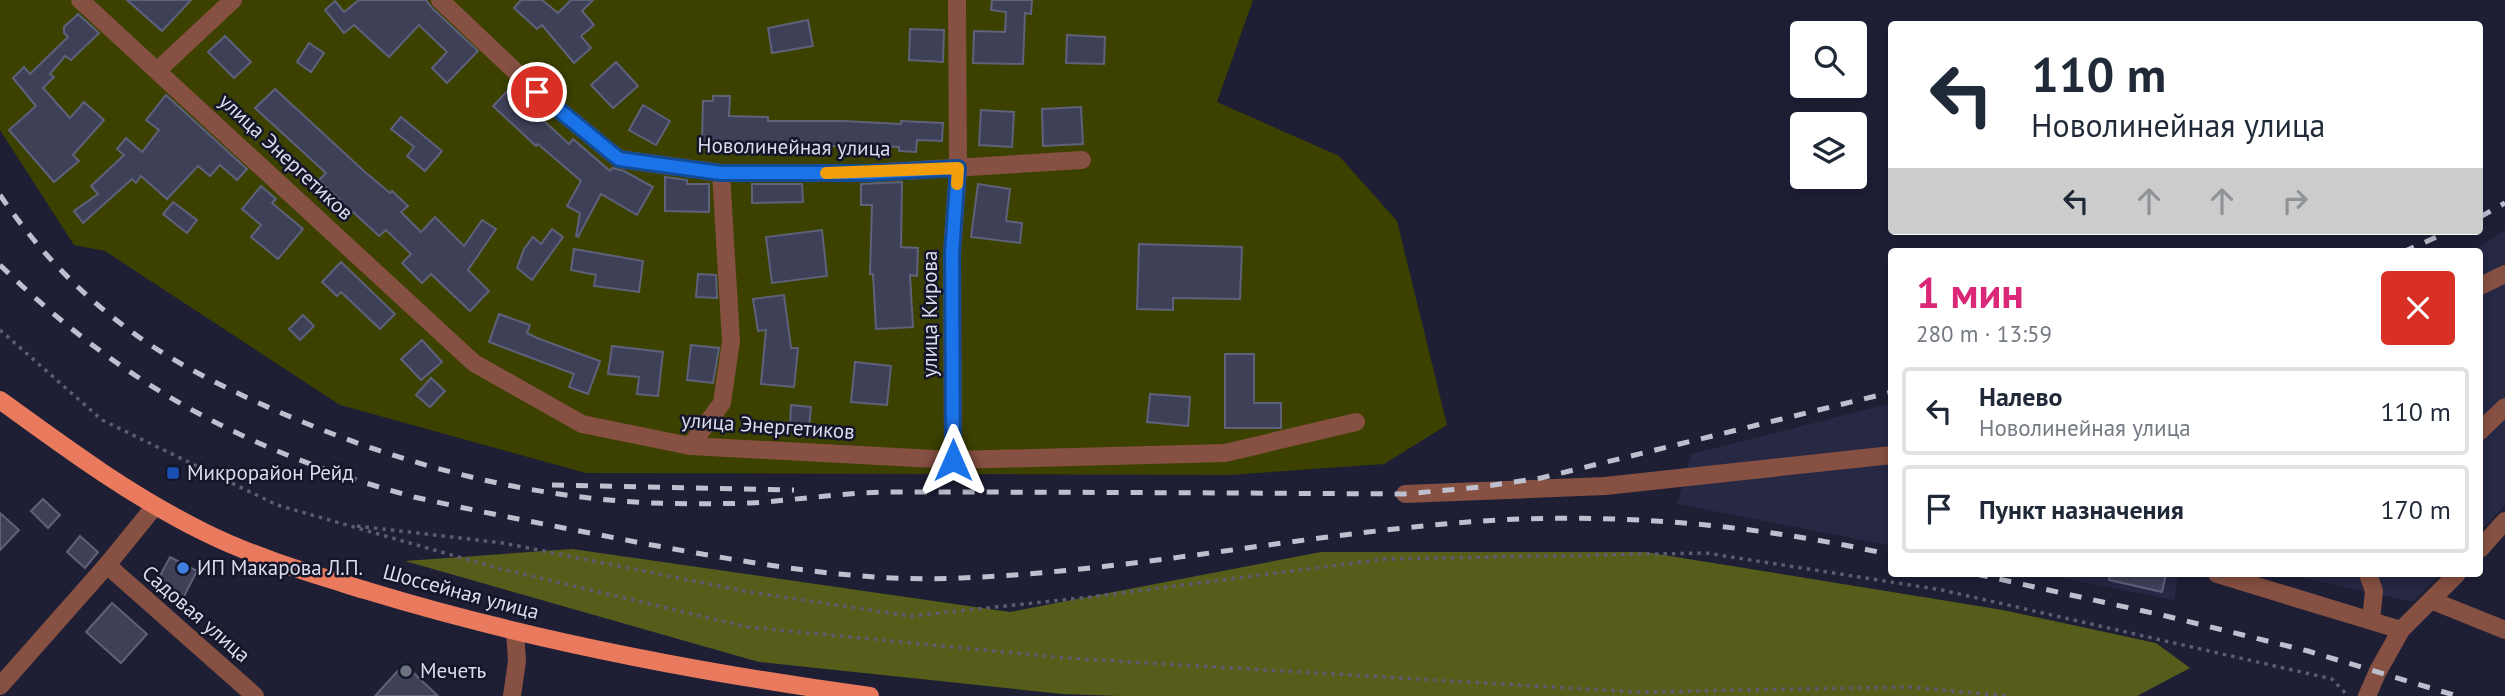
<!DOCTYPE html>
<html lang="ru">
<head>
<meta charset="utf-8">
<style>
	:root { --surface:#fff; --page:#f6f6f7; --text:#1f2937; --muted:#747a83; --line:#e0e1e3; --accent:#db2777 }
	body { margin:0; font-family:"PT Sans",sans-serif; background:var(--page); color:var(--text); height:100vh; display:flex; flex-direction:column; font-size:26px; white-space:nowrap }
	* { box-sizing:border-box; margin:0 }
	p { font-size:23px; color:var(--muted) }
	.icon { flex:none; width:38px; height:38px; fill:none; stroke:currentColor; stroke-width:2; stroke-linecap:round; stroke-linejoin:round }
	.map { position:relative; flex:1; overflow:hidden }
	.drawer { position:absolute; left:1888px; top:248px; width:595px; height:329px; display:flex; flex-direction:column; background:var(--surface); border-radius:7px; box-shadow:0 4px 10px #0003 }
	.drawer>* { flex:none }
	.hud { position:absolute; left:1888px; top:21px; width:595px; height:214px; border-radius:7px; box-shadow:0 4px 10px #0003; background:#fff; color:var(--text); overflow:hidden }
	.fabs { position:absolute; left:1790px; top:21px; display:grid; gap:14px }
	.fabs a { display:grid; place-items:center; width:77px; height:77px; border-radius:7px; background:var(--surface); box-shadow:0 4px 10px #0003; font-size:35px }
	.pin { position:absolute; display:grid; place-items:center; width:60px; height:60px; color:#fff; margin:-30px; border:4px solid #fff; border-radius:50%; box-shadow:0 2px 7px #0007 }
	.me { position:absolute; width:77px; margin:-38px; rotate:0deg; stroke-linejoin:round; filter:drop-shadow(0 0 5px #0008) }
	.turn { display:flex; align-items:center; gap:24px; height:147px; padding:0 28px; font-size:32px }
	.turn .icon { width:91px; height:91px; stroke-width:2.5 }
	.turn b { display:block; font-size:49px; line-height:60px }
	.lanes { display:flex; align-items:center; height:66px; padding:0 28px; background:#0003; justify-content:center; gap:35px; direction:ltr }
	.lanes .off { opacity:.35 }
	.round { display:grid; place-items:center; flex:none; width:74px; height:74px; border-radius:7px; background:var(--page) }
	.summary { display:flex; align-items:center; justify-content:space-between; height:119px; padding:0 28px }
	h1 { font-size:42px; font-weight:700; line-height:52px; color:var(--accent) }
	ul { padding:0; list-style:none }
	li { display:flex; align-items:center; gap:21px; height:88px; margin:0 14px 10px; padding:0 14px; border:4px solid var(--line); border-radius:7px }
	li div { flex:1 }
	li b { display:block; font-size:26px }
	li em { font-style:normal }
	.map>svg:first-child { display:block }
</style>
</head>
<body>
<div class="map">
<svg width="2505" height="696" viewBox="0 0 2505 696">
	<rect width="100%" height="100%" fill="#1e1f35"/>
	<g fill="#262844">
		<path d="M2505 230V505L2480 531V252H2465L2474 250Z"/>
		<path d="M1892 403V546L1677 504 1691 454Z"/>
		<path d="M2040 574H2178L2174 600Z"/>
		<path d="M2284 574H2440L2413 602Z"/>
	</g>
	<path fill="#3c4100" d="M0 0H1253L1217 102 1339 156 1397 221 1447 425 1384 464 1228 475 586 473 340 405 105 251 74 245 0 130Z"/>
	<path fill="#565d1a" d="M572 549 1010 612 1321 552H1645L2003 610 2156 643 2190 668 2137 696H1119L1062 694 759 662 405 561Z"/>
	<g fill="#3e4058" stroke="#5e617a" stroke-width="2">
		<path d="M127 0H191L162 31Z"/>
		<path d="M359 0H426L432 8 478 51 447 83 432 68 447 52 419 25 389 57 354 25 344 33 325 10 335 1 344 12Z"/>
		<path d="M521 0H542L558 13 571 0H593L582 11 594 25 581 36 591 48 574 63 542 25 537 29 514 8Z"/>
		<path d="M992 0H1032L1031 14 1025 13 1023 64 973 63 974 31 1005 32 1006 12 991 10Z"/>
		<path d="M78 14 99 33 71 60 65 56 50 74 54 77 43 88 70 118 84 102 104 120 73 155 79 161 54 182 9 130 36 106 13 78 24 67 30 74 68 37 64 33V27Z"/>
		<path d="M808 20 813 46 772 53 768 28Z"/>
		<path d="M910 29 944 30 943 62 909 60Z"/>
		<path d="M1067 35 1105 37 1104 64 1066 63Z"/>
		<path d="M225 36 251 62 234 78 208 52Z"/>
		<path d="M309 43 324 53 311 72 297 62Z"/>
		<path d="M616 62 638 86 613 108 591 85Z"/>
		<path d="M513 85 547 115 543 120 569 144 573 139 610 171 612 168 624 171 653 187 637 215 601 194 578 237 576 236 580 213 567 206 581 181 538 144 536 146 493 106Z"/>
		<path d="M275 89 365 172 390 193 392 191 408 206 401 212 421 232 435 217 464 246 482 220 496 229 468 270 489 291 470 311 431 274 422 283 402 263 411 254 386 230 379 236 353 212 350 215 337 203 340 200 319 180 326 173 255 108Z"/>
		<path d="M166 95 247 169 237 180 220 165 210 176 198 166 167 199 141 176 136 183 132 179 83 223 74 211 98 194 91 186 124 155 117 149 126 138 142 152 159 130 146 120Z"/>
		<path d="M713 96H730L729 116 768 117V121H843L901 124V121L943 123 942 141 917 140 916 152 899 151V147L860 145 859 153 841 152V146H790V143H702L703 101H713Z"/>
		<path d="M643 105 670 121 656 145 629 130Z"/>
		<path d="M1081 107 1083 144 1043 146 1042 109Z"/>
		<path d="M981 110 1014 112 1012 147 979 145Z"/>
		<path d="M401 117 442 151 425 171 407 156 414 147 391 129Z"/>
		<path d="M665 177 687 180V184H709V212L665 211Z"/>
		<path d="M902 182 901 247 918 248 917 276 910 275 913 327 876 329 873 274H870L872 205H861V184Z"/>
		<path d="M752 184H802L803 202 752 203Z"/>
		<path d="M978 184 1010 189 1006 221 1022 223 1020 243 971 237Z"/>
		<path d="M261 186 276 199 272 203 303 229 278 259 251 237 261 225 242 209Z"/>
		<path d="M173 202 197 220 187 233 163 214Z"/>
		<path d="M552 229 563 237 532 280 517 268 524 249 533 237 541 244Z"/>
		<path d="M822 230 827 276 772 283 766 237Z"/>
		<path d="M1139 244 1242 247 1240 299 1173 298V310L1137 309Z"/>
		<path d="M574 249 643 261 639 292 594 286 596 275 571 270Z"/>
		<path d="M341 262 395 314 380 329 341 292 337 296 322 282Z"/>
		<path d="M698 274 716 275 717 298 696 297Z"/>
		<path d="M784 295 791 348H798L794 387 761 384 766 330 758 331 753 299Z"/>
		<path d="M499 314 530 325 527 333 537 338 600 361 588 394 569 387 574 374 489 342Z"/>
		<path d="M303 315 314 326 300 340 289 329Z"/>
		<path d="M422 340 442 362 421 380 401 359Z"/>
		<path d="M691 345 719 348 713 383 687 380Z"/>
		<path d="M612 346 663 352 658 396 637 394 639 377 608 374Z"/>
		<path d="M1225 354H1254V403H1281V428H1225Z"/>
		<path d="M855 362 891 366 887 405 851 402Z"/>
		<path d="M431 378 445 391 430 407 416 395Z"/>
		<path d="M1150 394 1190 397 1188 426 1147 422Z"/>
		<path d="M791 405 811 407 809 428 790 426Z"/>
		<path d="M43 499 60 515 48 528 31 511Z"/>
		<path d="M0 513 19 530 0 550Z"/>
		<path d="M80 536 98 552 85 568 67 552Z"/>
		<path d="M170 557 197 571 182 600 155 585Z"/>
		<path d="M2110 574H2166L2162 592 2109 580Z"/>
		<path d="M112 603 147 634 121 663 86 632Z"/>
		<path d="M404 664 438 696H375Z"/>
	</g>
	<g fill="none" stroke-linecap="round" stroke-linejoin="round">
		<g stroke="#5b5c70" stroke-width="3.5" stroke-dasharray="3.5 5" stroke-linecap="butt">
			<path d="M0 330 102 420 277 505 497 568 748 627 1066 658 1635 692 1909 687 2007 696"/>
			<path d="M357 526 503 543 749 592 911 616 1090 597 1385 559 1706 553 1942 590 2332 679 2348 696"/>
		</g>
		<g stroke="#865042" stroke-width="18">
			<path d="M80 0 474 363 582 424 690 446 953 460 1225 453 1356 422"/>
			<path d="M440 0 537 92 619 159 721 173H870L1082 160"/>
			<path d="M158 70 233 0"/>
			<path d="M2480 286 2505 274"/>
			<path d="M2480 431 2505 407"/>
			<path d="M690 446 722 403 731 341 721 173"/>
			<path d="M953 460 952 253 958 168 957 0"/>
			<path d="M1405 494 1605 486 1892 455"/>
			<path d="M2480 549 2505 521"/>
			<path d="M107 565 255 696"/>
			<path d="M2217 574 2401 630"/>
			<path d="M2368 574 2374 591 2371 620"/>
			<path d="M2433 601 2505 630"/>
			<path d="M0 686 107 565 155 506"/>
			<path d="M512 696 517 661 515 631"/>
			<path d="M2367 696 2378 671 2401 630 2457 574"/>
		</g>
		<path stroke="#ea7a5e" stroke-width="18" d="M0 400C66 448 131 496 204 532 256 558 313 574 368 591 532 641 701 673 870 696"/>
		<g stroke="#bec0d0" stroke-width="5" stroke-dasharray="12 12" stroke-linecap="butt">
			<path d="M0 195C34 245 76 290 124 326 165 358 213 382 261 404 385 460 516 497 653 503 685 504 718 504 751 503 798 500 845 492 893 492 1064 492 1235 493 1405 494L1480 487 1541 478 1892 392"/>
			<path d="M2480 217 2505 203"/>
			<path d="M2403 252 2450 231"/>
			<path d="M0 265C124 386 248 452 414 497 489 514 565 528 641 543 746 562 854 583 961 578 1136 571 1308 533 1482 521 1619 512 1758 525 1892 555"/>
			<path d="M552 485 794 490"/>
			<path d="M1976 574 2166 616 2308 651 2457 696"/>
		</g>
	</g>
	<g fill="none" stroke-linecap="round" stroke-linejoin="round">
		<defs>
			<path id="route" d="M537 92 619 159 721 173H870L958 168 952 253 953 460"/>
		</defs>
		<use href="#route" stroke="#114b97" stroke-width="18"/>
		<use href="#route" stroke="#1a73e8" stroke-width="12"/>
		<path stroke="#f59e0b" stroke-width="12" d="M826 173 958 168 957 184"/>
	</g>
	<rect fill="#1a4fb4" stroke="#15162a" stroke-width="2.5" x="166" y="466" width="14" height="14" rx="3.5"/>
	<circle fill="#3f7fe0" stroke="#15162a" stroke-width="2.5" cx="183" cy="568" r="7"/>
	<circle fill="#6b7280" stroke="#15162a" stroke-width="2.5" cx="406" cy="671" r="7"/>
	<g text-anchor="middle" stroke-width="5" stroke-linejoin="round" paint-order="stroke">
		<g font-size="21" fill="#dbddec" stroke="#15162a">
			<text transform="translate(794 147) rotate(1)" y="7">Новолинейная улица</text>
			<text transform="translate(286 157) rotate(43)" y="7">улица Энергетиков</text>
			<text transform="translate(930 314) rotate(-90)" y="7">улица Кирова</text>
			<text transform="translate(768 426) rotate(4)" y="7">улица Энергетиков</text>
			<text transform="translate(461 592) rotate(15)" y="7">Шоссейная улица</text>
			<text transform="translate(196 614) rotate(41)" y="7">Садовая улица</text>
		</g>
		<g font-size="21" fill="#dbddec" stroke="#15162a" text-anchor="start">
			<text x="187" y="480">Микрорайон Рейд</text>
			<text x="197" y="575">ИП Макарова Л.П.</text>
			<text x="420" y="678">Мечеть</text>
		</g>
	</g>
</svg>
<div class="fabs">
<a><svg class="icon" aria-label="search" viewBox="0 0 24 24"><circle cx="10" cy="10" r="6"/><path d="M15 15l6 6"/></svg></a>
<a><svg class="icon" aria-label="layers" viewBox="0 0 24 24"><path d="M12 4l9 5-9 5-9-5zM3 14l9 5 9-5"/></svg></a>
</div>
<div class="pin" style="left:537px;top:92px;background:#d93025"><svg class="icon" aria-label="arrive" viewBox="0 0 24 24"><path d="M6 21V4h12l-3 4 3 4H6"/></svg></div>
<svg class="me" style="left:953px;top:460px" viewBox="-20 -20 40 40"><path d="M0-17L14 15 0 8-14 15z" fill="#1a73e8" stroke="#fff" stroke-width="4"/></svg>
<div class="hud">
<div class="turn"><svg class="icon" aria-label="left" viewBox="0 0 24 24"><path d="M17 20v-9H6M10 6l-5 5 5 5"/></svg><div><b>110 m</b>Новолинейная улица</div></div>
<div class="lanes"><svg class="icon" aria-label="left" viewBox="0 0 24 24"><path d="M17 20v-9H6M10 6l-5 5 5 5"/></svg><svg class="icon off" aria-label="ahead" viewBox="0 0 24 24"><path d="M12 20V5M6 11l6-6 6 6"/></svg><svg class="icon off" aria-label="ahead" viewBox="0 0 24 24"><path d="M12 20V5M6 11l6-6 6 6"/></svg><svg class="icon off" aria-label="right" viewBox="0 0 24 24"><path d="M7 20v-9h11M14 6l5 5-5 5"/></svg></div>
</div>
<section class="drawer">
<div class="summary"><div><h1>1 мин</h1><p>280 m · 13:59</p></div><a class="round" style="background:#d93025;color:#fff"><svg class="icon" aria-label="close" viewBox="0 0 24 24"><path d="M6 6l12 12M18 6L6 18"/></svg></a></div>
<ul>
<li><svg class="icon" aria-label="left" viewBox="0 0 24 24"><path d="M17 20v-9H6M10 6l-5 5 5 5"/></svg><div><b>Налево</b><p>Новолинейная улица</p></div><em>110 m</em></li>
<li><svg class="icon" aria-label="arrive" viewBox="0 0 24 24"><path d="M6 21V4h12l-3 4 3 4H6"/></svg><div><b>Пункт назначения</b></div><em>170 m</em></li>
</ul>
</section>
</div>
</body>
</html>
